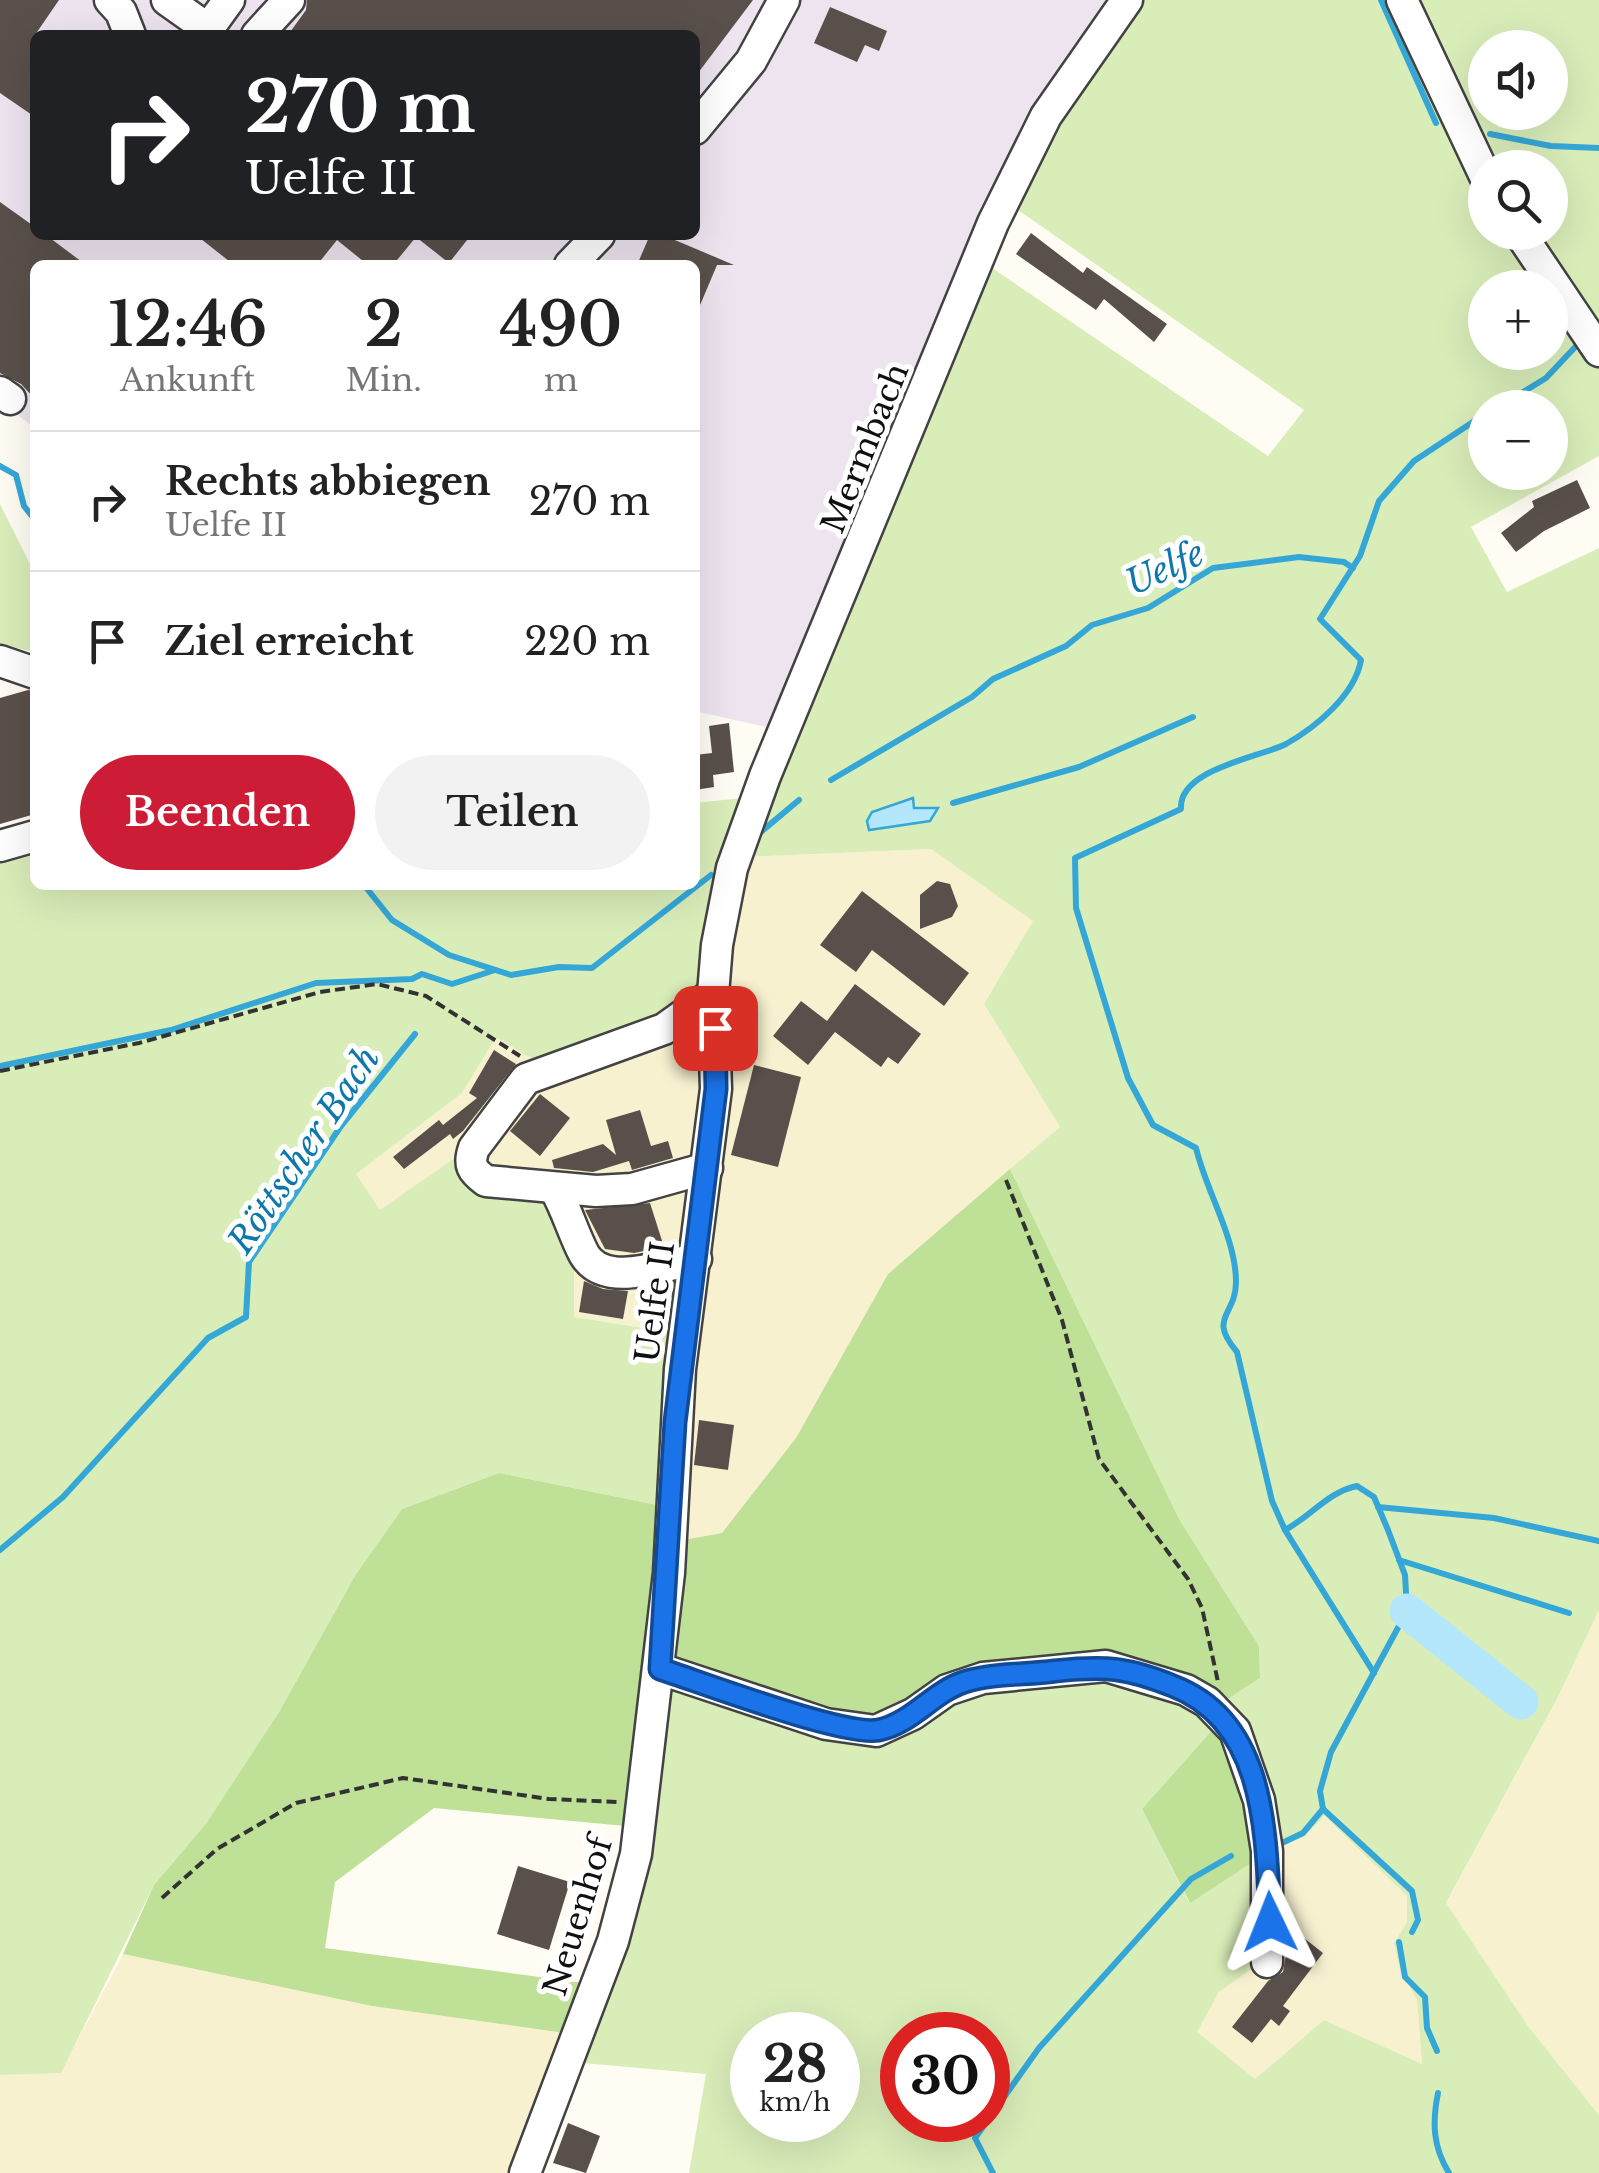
<!DOCTYPE html>
<html lang="de">
<head>
<meta charset="utf-8">
<style>
	:root { --surface:#fff; --page:#f2f2f2; --text:#222; --muted:#767676; --line:#e0e0e0; --accent:#cc1c36 }
	body { margin:0; font-family:"Libre Baskerville",serif; background:var(--page); color:var(--text); height:100vh; display:flex; flex-direction:column; font-size:38px; white-space:nowrap }
	* { box-sizing:border-box; margin:0 }
	p { font-size:32px; color:var(--muted) }
	.icon { flex:none; width:55px; height:55px; fill:none; stroke:currentColor; stroke-width:2; stroke-linecap:round; stroke-linejoin:round }
	.map { position:relative; flex:1; overflow:hidden }
	.details { position:absolute; left:30px; top:260px; width:670px; height:630px; display:flex; flex-direction:column; background:var(--surface); border-radius:15px; box-shadow:0 10px 40px #0002 }
	.details>* { flex:none }
	.top-card { position:absolute; left:30px; top:30px; width:670px; height:210px; border-radius:15px; box-shadow:0 10px 40px #0002; background:#202124; color:#fff; overflow:hidden }
	.fabs { position:absolute; left:1468px; top:30px; display:grid; gap:20px }
	.fabs a { display:grid; place-items:center; width:100px; height:100px; border-radius:50%; background:var(--surface); box-shadow:0 10px 40px #0002; font-size:50px }
	.speed { position:absolute; left:730px; top:2012px; display:flex; gap:20px; font-size:50px; font-weight:700; text-align:center }
	.speed>* { display:grid; place-content:center; width:130px; height:130px; border-radius:50%; background:var(--surface); box-shadow:0 10px 40px #0002; line-height:1 }
	.speed small { font-size:25px; font-weight:400 }
	.speed .limit { border:15px solid #d22; background:#fff; color:#111 }
	.pin { position:absolute; display:grid; place-items:center; width:85px; height:85px; color:#fff; margin:-42px; border-radius:20px; box-shadow:0 5px 15px #0006 }
	.me { position:absolute; width:110px; margin:-55px; rotate:358deg; stroke-linejoin:round; filter:drop-shadow(0 0 8px #0008) }
	.turn { display:flex; align-items:center; gap:35px; height:210px; padding:0 50px; font-size:45px }
	.turn .icon { width:130px; height:130px; stroke-width:2.5 }
	.turn b { display:block; font-size:70px; line-height:85px }
	.eta { display:flex; justify-content:space-evenly; align-items:center; height:170px; text-align:center }
	.eta b { font-size:60px; font-weight:600; line-height:70px }
	.primary-button { display:flex; gap:20px; margin-top:auto; padding:20px 50px }
	.primary-button a { flex:1; height:115px; border-radius:60px; background:var(--accent); color:#fff; font-size:40px; font-weight:600; line-height:115px; text-align:center }
	.primary-button a+a { background:var(--page); color:var(--text) }
	ul { padding:0; list-style:none }
	li { display:flex; align-items:center; gap:30px; height:140px; padding:0 50px; border-top:2px solid var(--line) }
	li div { flex:1 }
	li b { display:block; font-size:38px }
	li em { font-style:normal }
	.map>svg:first-child { display:block }
</style>
</head>
<body>
<div class="map">
<svg width="1599" height="2173" viewBox="0 0 1599 2173">
	<rect width="100%" height="100%" fill="#fffcf3"/>
	<path fill="#ede4ef" fill-rule="evenodd" d="M0 0H1110L1030 110 978 216 956 304 780 730 695 711V265H35V428L0 402ZM35 35H695V235H35Z"/>
	<g fill="#f8f1d0">
		<path d="M931 849 1034 921 984 1004 1060 1127 888 1274 796 1438 722 1533 672 1542 719 1028 742 857Z"/>
		<path d="M711 1001 682 1334 574 1317V1262L458 1156 380 1211 355 1174 462 1093 496 1036 547 1068Z"/>
		<path d="M1599 1610V2115L1528 2026 1446 1904 1558 1697Z"/>
		<path d="M1323 1816 1407 1896V1922L1394 1943 1399 1966 1417 2000 1422 2065 1324 2020 1255 2080 1196 2032 1219 1992 1257 1963 1270 1850 1304 1837Z"/>
		<path d="M123 1954 372 2006 572 2034 521 2173H0V2075L61 2072Z"/>
	</g>
	<g fill="#d9edb9" fill-rule="evenodd">
		<path d="M1142 0H1388L1451 138 1485 198V232L1507 233 1546 287 1485 288V352H1550V293L1599 361V456L1471 527 1507 592 1599 548V1610L1558 1697 1446 1903 1528 2026 1599 2115V2173H689L706 2074 572 2062 630 1898 650 1798 663 1676 780 1709 825 1727 861 1733 877 1734 897 1727 962 1685 1105 1668 1184 1692 1222 1719 1142 1809 1189 1902 1262 1856 1264 1960 1219 1992 1197 2032 1255 2079 1324 2020 1422 2064 1417 2000 1399 1966 1394 1943 1407 1922V1896L1324 1816 1304 1837 1270 1850 1242 1737 1216 1707 1260 1678 1259 1646 1179 1519 1010 1169 1060 1127 984 1004 1033 921 931 849 742 857 793 720 985 263 1268 456 1304 410 1011 205C1048 131 1086 62 1142 0ZM1485 408H1550V472H1485ZM752 2035H838V2120H752ZM902 2035H988V2120H902Z"/>
		<path d="M1417 0H1599V325L1535 233 1550 232V168L1494 167ZM1485 48H1550V112H1485Z"/>
		<path d="M0 504 35 574V652L0 644Z"/>
		<path d="M752 797 709 992 547 1068 496 1037 462 1093 356 1174 380 1210 459 1155 548 1191 574 1262V1317L682 1334 667 1507 499 1473 402 1509 356 1574 279 1712 206 1825 154 1885 61 2073 0 2075V861L35 852V885H695V803Z"/>
	</g>
	<g fill="#bfe097">
		<path d="M1010 1169 1179 1519 1259 1646 1260 1678 1216 1707 1054 1670 876 1727 662 1666 672 1542 722 1533 796 1438 888 1274Z"/>
		<path d="M499 1473 667 1507 636 1827 434 1808 335 1882 325 1948 591 1984 572 2034 372 2006 123 1954 154 1885 206 1824 279 1712 356 1574 402 1509Z"/>
		<path d="M1222 1719 1262 1856 1190 1903 1142 1809Z"/>
	</g>
	<path fill="#b4e7fb" stroke="#35a7d7" stroke-width="2.5" d="M913 798 914 808H938L930 821 869 830 867 821 872 812Z"/>
	<g fill="none" stroke-linecap="round" stroke-linejoin="round">
		<g stroke="#35a7d7" stroke-width="6">
			<path d="M1381 0 1436 123"/>
			<path d="M1490 134 1551 146 1599 148"/>
			<path d="M1497 408 1546 378 1578 344"/>
			<path d="M0 466 16 475 24 506 35 520"/>
			<path d="M831 780 972 697 993 679 1066 646 1092 625 1148 608 1213 568 1299 557 1344 562 1353 568"/>
			<path d="M953 803 1079 767 1193 717"/>
			<path d="M756 836 799 800"/>
			<path d="M364 885 392 920 449 955 511 975 559 967 592 968 711 875"/>
			<path d="M0 1066 171 1030 316 983 412 979 422 974 452 984 495 970"/>
			<path d="M1378 1507 1494 1518 1599 1541"/>
			<path d="M1285 1530 1374 1673"/>
			<path d="M0 1550 63 1497 208 1338 246 1317 249 1262 341 1126 415 1034"/>
			<path d="M1399 1560 1569 1613"/>
			<path d="M1323 1809 1320 1791 1331 1752 1407 1611 1405 1575 1388 1530 1374 1497 1357 1486C1328 1492 1311 1516 1285 1530L1272 1501 1237 1352C1207 1317 1236 1316 1236 1282 1236 1238 1206 1191 1196 1148L1153 1125 1128 1078 1076 908 1075 858 1181 809C1178 769 1261 757 1286 744 1316 727 1355 695 1361 660L1320 619 1360 556 1379 501 1414 461 1485 414"/>
			<path d="M1323 1809 1412 1891 1418 1920 1412 1932"/>
			<path d="M1282 1843 1303 1833 1323 1809"/>
			<path d="M1399 1942 1405 1977 1425 1997 1427 2028 1437 2051"/>
			<path d="M1438 2093C1432 2123 1433 2147 1449 2173"/>
			<path d="M993 2173 975 2138 1039 2048 1191 1879 1231 1856"/>
		</g>
		<path stroke="#b4e7fb" stroke-width="35" d="M1407 1611 1521 1702"/>
	</g>
	<g fill="#5a504b">
		<path d="M0 0H59L35 35V117L0 93Z"/>
		<path d="M307 0H753L695 77V35H288L306 10Z"/>
		<path d="M830 7 887 31 879 51 865 45 857 62 814 43Z"/>
		<path d="M0 202 35 227V235H46L86 265H35V399L21 384 0 373Z"/>
		<path d="M1031 233 1083 273 1087 267 1167 324 1154 342 1104 299 1096 310 1016 254Z"/>
		<path d="M196 235H471L449 263 416 237 393 265H368L337 240 317 265H234Z"/>
		<path d="M650 235H663L734 265H717L695 317V265H637Z"/>
		<path d="M1577 480 1590 508 1544 531 1516 552 1501 533 1534 507 1532 501Z"/>
		<path d="M28 690 35 691V814L0 824V698Z"/>
		<path d="M729 723 734 772 713 775 714 787 695 790V755L712 753 709 726Z"/>
		<path d="M937 881 950 884 958 906 952 917 920 929V895Z"/>
		<path d="M862 891 969 973 944 1006 872 950 856 972 820 945Z"/>
		<path d="M855 984 921 1034 898 1064 888 1057 881 1067 835 1032 808 1065 773 1036 801 1001 827 1021Z"/>
		<path d="M494 1050 516 1064 463 1131 453 1139 450 1134 404 1169 393 1157 439 1120 443 1125 477 1098 469 1093Z"/>
		<path d="M754 1065 801 1077 778 1167 731 1155Z"/>
		<path d="M540 1094 570 1118 540 1156 510 1131Z"/>
		<path d="M640 1110 651 1146 668 1141 673 1158 632 1170 629 1161 593 1172 554 1168 552 1160 603 1144 616 1155 606 1120Z"/>
		<path d="M650 1203 664 1247 634 1253 605 1249 585 1210Z"/>
		<path d="M584 1281 603 1289 628 1291 623 1319 579 1312Z"/>
		<path d="M699 1420 734 1425 728 1470 694 1465Z"/>
		<path d="M518 1866 570 1882 549 1950 497 1934Z"/>
		<path d="M1300 1935 1323 1953 1283 2006 1290 2011 1279 2026 1271 2019 1252 2043 1232 2027 1268 1981 1283 1972 1286 1954Z"/>
		<path d="M568 2123 600 2136 586 2173 553 2163Z"/>
	</g>
	<g fill="none" stroke-linecap="round" stroke-linejoin="round">
		<defs>
			<g id="minor">
				<path d="M110 0 121 12 130 35"/>
				<path d="M167 0 208 29 229 0"/>
				<path d="M1402 0 1485 176"/>
				<path d="M257 35 289 0"/>
				<path d="M695 129 751 61 784 0"/>
				<path d="M1519 232 1599 351"/>
				<path d="M570 265 599 235"/>
				<path d="M0 392 10 399"/>
				<path d="M0 661 35 673"/>
				<path d="M0 846 35 836"/>
				<path d="M707 1168 632 1189 596 1191 486 1181C472 1171 468 1165 474 1148L526 1079 664 1029 713 994"/>
				<path d="M555 1189C567 1210 573 1233 584 1254 605 1290 665 1264 696 1259"/>
				<path d="M660 1669 826 1724 876 1731 913 1714 947 1690 983 1678 1106 1666 1186 1690 1207 1702 1235 1731 1259 1800 1267 1851V1962"/>
				<path d="M525 2173 613 1941 636 1854 669 1573 680 1369 716 1089 713 994 717 945 732 868 765 776 993 223 1046 116 1127 0"/>
			</g>
		</defs>
		<use href="#minor" stroke="#434343" stroke-width="35"/>
		<g stroke="#323232" stroke-width="4" stroke-dasharray="10 5" stroke-linecap="butt">
			<path d="M0 1071 139 1043 320 992 377 984 426 996 520 1056"/>
			<path d="M1006 1180 1062 1320 1099 1459 1188 1579 1202 1608 1218 1682"/>
			<path d="M162 1898 217 1849 296 1803 403 1778 549 1799 617 1802"/>
		</g>
		<use href="#minor" stroke="#fff" stroke-width="30"/>
	</g>
	<g fill="none" stroke-linecap="round" stroke-linejoin="round">
		<defs>
			<path id="route" d="M715 1028 716 1089 675 1422 660 1669C701 1682 845 1737 879 1730 912 1723 933 1692 964 1682 993 1673 1025 1675 1055 1671 1105 1666 1126 1667 1173 1686 1267 1722 1266 1835 1270 1922"/>
		</defs>
		<use href="#route" stroke="#114b97" stroke-width="25"/>
		<use href="#route" stroke="#1a73e8" stroke-width="18"/>
	</g>
	<g text-anchor="middle" stroke-width="10" stroke-linejoin="round" paint-order="stroke">
		<g font-size="32" fill="#101010" stroke="#fff">
			<text transform="translate(865 448) rotate(-68)" y="11">Mermbach</text>
			<text transform="translate(655 1302) rotate(-82)" y="11">Uelfe II</text>
			<text transform="translate(578 1916) rotate(-73)" y="11">Neuenhof</text>
		</g>
		<g font-size="35" font-style="italic" fill="#0e78ad" stroke="#fff">
			<text transform="translate(1165 568) rotate(-25)" y="12">Uelfe</text>
			<text transform="translate(304 1150) rotate(-56)" y="12">Röttscher Bach</text>
		</g>
	</g>
</svg>
<div class="fabs">
<a><svg class="icon" aria-label="sound" viewBox="0 0 24 24"><path d="M4 9h4l5-4v14l-5-4H4zM17 9q2 3 0 6"/></svg></a>
<a><svg class="icon" aria-label="search" viewBox="0 0 24 24"><circle cx="10" cy="10" r="6"/><path d="M15 15l6 6"/></svg></a>
<a>+</a>
<a>−</a>
</div>
<div class="speed"><div>28<small>km/h</small></div><div class="limit">30</div></div>
<div class="pin" style="left:715px;top:1028px;background:#d93025"><svg class="icon" aria-label="arrive" viewBox="0 0 24 24"><path d="M6 21V4h12l-3 4 3 4H6"/></svg></div>
<svg class="me" style="left:1270px;top:1922px" viewBox="-20 -20 40 40"><path d="M0-17L14 15 0 8-14 15z" fill="#1a73e8" stroke="#fff" stroke-width="4"/></svg>
<div class="top-card">
<div class="turn"><svg class="icon" aria-label="right" viewBox="0 0 24 24"><path d="M7 20v-9h11M14 6l5 5-5 5"/></svg><div><b>270 m</b>Uelfe II</div></div>
</div>
<section class="details">
<div class="eta">
<div><b>12:46</b><p>Ankunft</p></div>
<div><b>2</b><p>Min.</p></div>
<div><b>490</b><p>m</p></div>
</div>
<ul>
<li><svg class="icon" aria-label="right" viewBox="0 0 24 24"><path d="M7 20v-9h11M14 6l5 5-5 5"/></svg><div><b>Rechts abbiegen</b><p>Uelfe II</p></div><em>270 m</em></li>
<li><svg class="icon" aria-label="arrive" viewBox="0 0 24 24"><path d="M6 21V4h12l-3 4 3 4H6"/></svg><div><b>Ziel erreicht</b></div><em>220 m</em></li>
</ul>
<div class="primary-button"><a>Beenden</a><a>Teilen</a></div>
</section>
</div>
</body>
</html>
